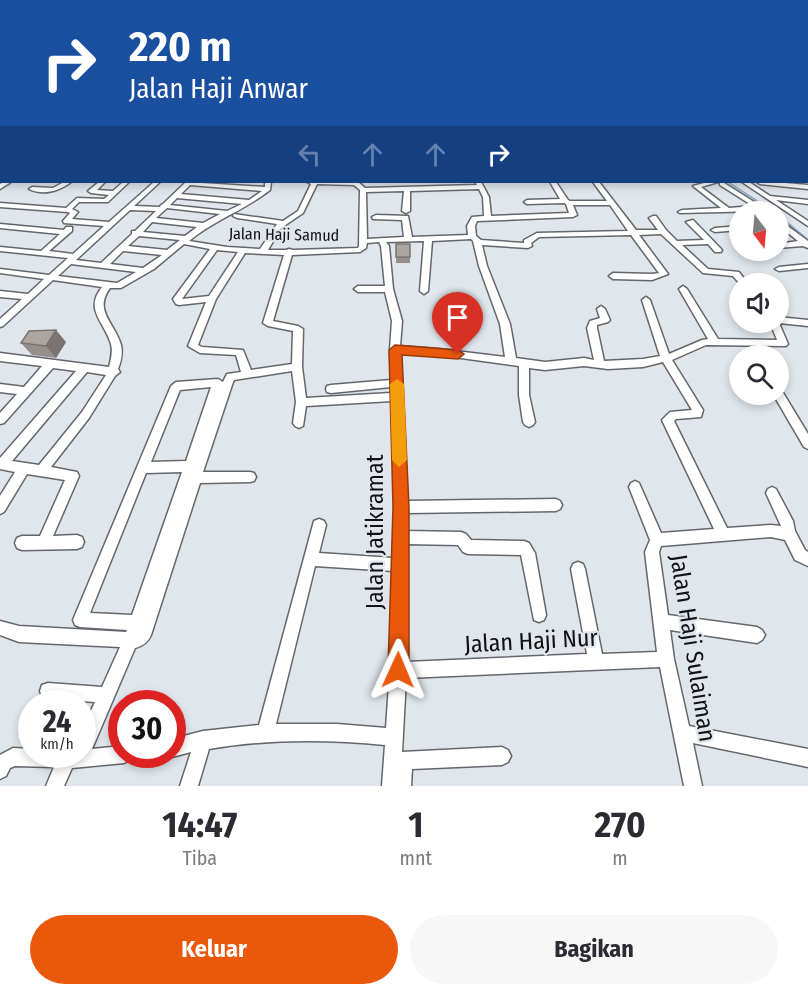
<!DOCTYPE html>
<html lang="id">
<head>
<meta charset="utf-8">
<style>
	:root { --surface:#fff; --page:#f7f7f7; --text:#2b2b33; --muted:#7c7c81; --accent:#ea580c }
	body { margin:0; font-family:"Fira Sans Condensed",sans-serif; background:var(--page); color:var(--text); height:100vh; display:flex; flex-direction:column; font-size:22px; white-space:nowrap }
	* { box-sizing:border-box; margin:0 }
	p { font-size:20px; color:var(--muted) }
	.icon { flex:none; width:33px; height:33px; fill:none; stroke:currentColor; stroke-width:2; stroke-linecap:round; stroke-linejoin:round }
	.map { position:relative; height:786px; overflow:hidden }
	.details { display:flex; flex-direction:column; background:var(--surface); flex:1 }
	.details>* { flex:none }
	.guide { position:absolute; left:0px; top:0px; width:808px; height:183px; box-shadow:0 3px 9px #0003; background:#1a4fa0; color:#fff; overflow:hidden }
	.needle { width:39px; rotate:164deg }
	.tools { position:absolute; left:729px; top:201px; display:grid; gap:12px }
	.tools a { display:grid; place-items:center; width:60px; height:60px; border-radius:50%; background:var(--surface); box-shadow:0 3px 9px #0003; font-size:30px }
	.speed { position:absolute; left:18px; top:690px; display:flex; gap:12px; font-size:30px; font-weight:700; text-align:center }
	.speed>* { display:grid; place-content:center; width:78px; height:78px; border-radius:50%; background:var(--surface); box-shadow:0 3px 9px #0003; line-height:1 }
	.speed small { font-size:15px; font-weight:400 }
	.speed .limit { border:9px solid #d22; background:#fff; color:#111 }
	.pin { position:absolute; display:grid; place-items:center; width:51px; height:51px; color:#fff; margin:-62px -26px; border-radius:50% 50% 50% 0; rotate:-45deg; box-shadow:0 0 6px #0007 }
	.pin .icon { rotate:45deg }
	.me { position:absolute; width:66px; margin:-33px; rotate:1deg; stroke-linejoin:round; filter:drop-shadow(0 0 4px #0008) }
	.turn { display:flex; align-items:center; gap:21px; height:126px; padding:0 30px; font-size:27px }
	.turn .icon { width:78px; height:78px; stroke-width:2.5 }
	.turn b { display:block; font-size:42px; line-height:51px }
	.lanes { display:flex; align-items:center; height:57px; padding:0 30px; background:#0003; justify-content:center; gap:30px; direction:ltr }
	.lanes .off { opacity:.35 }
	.eta { display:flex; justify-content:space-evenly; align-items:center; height:102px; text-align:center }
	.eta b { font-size:36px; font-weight:700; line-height:42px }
	.button { display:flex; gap:12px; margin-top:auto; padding:12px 30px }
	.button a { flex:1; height:69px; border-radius:36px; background:var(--accent); color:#fff; font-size:24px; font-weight:700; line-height:69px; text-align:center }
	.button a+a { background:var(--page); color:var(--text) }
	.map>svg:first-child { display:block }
</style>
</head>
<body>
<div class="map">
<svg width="808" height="786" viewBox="0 0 808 786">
	<rect width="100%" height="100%" fill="#e0e6ec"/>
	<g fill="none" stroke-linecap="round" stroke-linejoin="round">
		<g stroke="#8ca5c8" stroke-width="1.5">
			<path d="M728 182 774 212"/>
			<path d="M778 215 786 222"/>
		</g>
		<path stroke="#8ca5c8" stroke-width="2" d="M785 221 808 240"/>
		<defs>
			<g id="street">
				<rect x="807" y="90" width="1" height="2"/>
				<path d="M0 111H2L0 115Z"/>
				<path d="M0 123 2 124V126L0 127Z"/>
				<rect x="807" y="125" width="1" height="4"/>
				<rect x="807" y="150" width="1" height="4"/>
				<path d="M2 153V157L0 158V154Z"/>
				<rect x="807" y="159" width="1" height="4"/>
				<rect x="0" y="164" width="2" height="4"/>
				<rect x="807" y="171" width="1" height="4"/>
				<path d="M4 182H11L0 189V184Z"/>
				<path d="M64 182H71C59 191 43 196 29 189L32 187 53 188Z"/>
				<path d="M99 182H105L97 190 113 191 123 182H129L108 202H79L72 209 78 212 72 219 109 222 154 182H160L134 206 160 207 161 205 163 204 186 182 265 187V182H271L270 190C245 210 214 220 189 241L227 247 260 249 277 224 237 218 233 216 234 214 283 221 298 211 311 184 307 182H358L365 188 477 185 475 182H481L489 197 491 216 569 213 566 204 564 203 527 204 524 202 527 200 560 199 550 182H556L568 200 570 201H607L593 182H599L636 230H658L649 218 653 216H656L666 230 677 241 704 240 686 222 693 220 722 250 721 252H715L708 244 682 245 708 269 739 272 748 284H740L733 276 703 273 661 234 639 235 668 274 652 280 613 279 609 276 613 273 652 274 659 273 631 235 539 237 531 243 532 246 528 248 482 245 487 266 510 324 516 358 545 362 584 358 594 360 587 328 590 321 600 318 597 309 601 306 605 309 610 320 608 322 597 325V328L604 361 643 359 660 356 642 300 646 297 650 300 669 354 702 340 708 339 679 289 683 286 687 289 718 339 777 340 770 322H778V317L808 320V326L779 323 788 344 786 346 706 345 672 360 703 410 701 417 676 419 674 421 727 528 771 525 781 526 766 493 768 489 772 487 776 489 793 521 795 531 805 550 808 552V566L795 560 785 540 771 537 661 546 659 552 668 615 757 627 762 630 765 635 762 640 757 643 670 630 674 659 689 726 808 749V767L693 743 702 786H684L660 667 406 678 402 752 502 747 508 750 511 756 508 762 502 765 412 769 411 786H382L385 745C326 739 268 739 209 749L198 786H180L191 752 172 757 167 754H172V739L203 731 259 725 314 521 319 519 324 521 326 525 319 553 393 558 395 507 392 401 306 406 303 426 299 428 295 426 293 423 296 402 292 371 234 380 233 382 203 472H250L254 473 256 477 254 481 250 482 200 483 151 635C148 642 143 646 135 648L92 749 122 746V754H132L130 760 124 763 72 768 64 786H46L54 767 15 766 10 768 6 776 0 779V755L13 748 32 749V754H82V730L95 702 48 699 42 697 40 691 42 685 48 683 102 687 120 647 19 642 0 635V621L19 626 126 632 127 630 80 627 75 625 73 620 171 386 176 382 218 379 223 382 227 374 241 372 236 355 200 353 188 346 206 302 179 305 176 304 173 299 210 249 184 244 154 269 121 288H110C93 311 115 323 121 345 123 354 121 361 118 369L120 372 115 376 89 418 51 467 77 472 79 476 53 536 77 535 82 537 84 542 82 547 77 549 22 550 17 548 15 543 17 538 22 536H40L65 480 27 474 4 512 0 514V496L15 472 0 469V458L76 371 53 368 4 423 0 424V413L17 394 0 392V384L24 387 42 366 0 361V353L109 367C111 359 113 352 111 344 104 321 84 310 102 287L53 280 3 326 0 327V319L22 299 0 297V291L28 294 44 279 0 273V269L49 275 68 258 0 251V247L41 251 60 234 0 228V224L64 230 66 227H72V231L49 251 73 254 104 226 64 223 63 221 70 213 68 212 0 207V203L66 208 77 198 104 199 109 195 91 193 88 191ZM317 184 354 185 360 190 359 246 358 248 293 250 289 249 286 250H268L281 228 303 213ZM190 185 262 191 249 200 181 194ZM479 189 483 197 484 216 472 217 467 226 468 235 412 237 408 216 376 215 372 217 373 219 402 220 404 237 367 239 366 192 404 191 402 211 406 213 410 211V191ZM177 198 242 204 227 211 170 205ZM573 205H610L628 231 537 233 524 240V243L481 240 476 236 475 226 477 221 573 217 577 215ZM167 208 220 214 203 223 156 218ZM130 210 156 211 135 231H132V234L101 263 76 260ZM152 222 197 227 185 236 143 232ZM139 236 180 240 167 250 128 246ZM471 239 473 241 479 266 500 324 505 357 439 349 400 346 402 321 393 289 389 246 386 242 424 241 420 291 424 294 428 291 432 241ZM379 242 381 246 385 286H358L354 289 358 292H385L392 321 390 349 391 380 331 385 327 386 326 389 327 392 331 393 391 387V393L306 398 302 367 303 329 298 326 273 321 292 255 360 252 366 248 367 243ZM217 250 238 252 209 296 182 299ZM123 251 162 255 143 268 110 264ZM245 253 284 255 263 323 268 326 293 331 292 364 251 370 243 350 202 347 198 345 216 299ZM71 264 136 272 117 283 58 276ZM400 353 439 355 519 366V395L523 422 525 425 529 427 533 425 535 422 529 395V368L545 370 584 366 608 369 643 367 663 362 692 410 670 412 662 420 714 529 661 533 639 483 635 481 631 483 629 487 650 540 645 552 657 652 602 654 585 569 583 564 578 562 573 564 571 569 587 654 406 662 407 544 458 545 463 552 468 554 521 555 534 620 539 622 544 620 546 615 535 553 529 543 524 541 471 540 466 534 461 532 407 531V513L556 511 560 509 562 505 560 501 556 499 407 501ZM87 372 106 375 82 412 39 465 12 461ZM211 387 186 461 151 462 180 390ZM182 472 132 615 90 613 146 473ZM315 566 393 571 390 670 386 728 337 724H276Z"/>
				<path d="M708 182H718L701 187 729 208 753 206 720 185V183H724L765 209 762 211 680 213 678 212 682 210 721 208 693 186Z"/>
				<path d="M742 182H749L770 196 808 200V204L776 200 808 221V226Z"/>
				<path d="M757 182H774L808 185V189L760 184Z"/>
				<path d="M778 219 808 241V248L803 246 778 248V244L798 241 778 225Z"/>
				<path d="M740 226V230L715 232 711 230 715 228Z"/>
				<path d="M808 264V268L779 271 775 269 779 267Z"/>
				<path d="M778 390 782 391 808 434V449L804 447 773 394H778Z"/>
			</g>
		</defs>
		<use href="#street" stroke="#63676d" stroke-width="3"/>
		<use href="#street" fill="#fff" fill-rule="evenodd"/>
	</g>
	<g fill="#958e8b">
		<path d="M410 244V263H396V257Z"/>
		<path d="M66 342 56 358 32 355 21 343Z"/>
	</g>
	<path fill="#797471" d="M56 330 66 342 56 358 46 346Z"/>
	<g fill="#ada5a2" stroke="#797471" stroke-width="1.5">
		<rect x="396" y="244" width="14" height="13"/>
		<path d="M56 330 46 346 21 343 29 331Z"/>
	</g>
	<linearGradient id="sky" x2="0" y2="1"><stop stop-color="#83aedb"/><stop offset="0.43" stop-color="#f1f4f6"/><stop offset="1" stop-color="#f1f4f6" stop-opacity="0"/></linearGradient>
	<rect width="808" height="193" fill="url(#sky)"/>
	<path fill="#ea580c" stroke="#983908" stroke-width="1.5" d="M395 345 458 350 464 354 458 359 402 355 409 507V670L406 677 398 680 391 677 388 670 393 507 389 350Z"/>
	<path fill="#f59e0b" d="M397 379 404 384 407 460 399 467 392 460 390 384Z"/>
	<g text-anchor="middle" stroke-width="4.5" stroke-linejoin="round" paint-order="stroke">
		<g font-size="16" fill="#101214" stroke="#e0e6ec">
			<text transform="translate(284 234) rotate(1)" y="6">Jalan Haji Samud</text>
		</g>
		<g font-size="24" fill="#101214" stroke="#e0e6ec">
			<text transform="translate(375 532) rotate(-90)" y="8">Jalan Jatikramat</text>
			<text transform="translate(531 641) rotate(-3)" y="8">Jalan Haji Nur</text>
			<text transform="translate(693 648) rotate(81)" y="8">Jalan Haji Sulaiman</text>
		</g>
	</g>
</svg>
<div class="tools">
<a><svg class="needle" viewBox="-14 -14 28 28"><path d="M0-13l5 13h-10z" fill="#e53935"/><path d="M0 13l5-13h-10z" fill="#7c7c81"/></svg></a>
<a><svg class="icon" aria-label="sound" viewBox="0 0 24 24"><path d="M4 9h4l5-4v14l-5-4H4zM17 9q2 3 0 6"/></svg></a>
<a><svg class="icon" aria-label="search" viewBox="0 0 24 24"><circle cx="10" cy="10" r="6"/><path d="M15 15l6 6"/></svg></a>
</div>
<div class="speed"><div>24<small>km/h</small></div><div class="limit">30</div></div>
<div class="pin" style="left:458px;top:354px;background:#d93025"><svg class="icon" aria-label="arrive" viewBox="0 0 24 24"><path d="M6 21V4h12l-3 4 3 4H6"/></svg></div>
<svg class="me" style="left:398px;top:670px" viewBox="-20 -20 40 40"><path d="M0-17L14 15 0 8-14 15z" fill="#ea580c" stroke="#fff" stroke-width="4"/></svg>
<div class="guide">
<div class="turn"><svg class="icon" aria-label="right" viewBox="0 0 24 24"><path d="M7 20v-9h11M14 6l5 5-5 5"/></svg><div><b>220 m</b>Jalan Haji Anwar</div></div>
<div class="lanes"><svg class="icon off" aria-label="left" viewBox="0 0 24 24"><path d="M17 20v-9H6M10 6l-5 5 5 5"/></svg><svg class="icon off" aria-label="ahead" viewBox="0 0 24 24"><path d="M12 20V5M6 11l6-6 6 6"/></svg><svg class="icon off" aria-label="ahead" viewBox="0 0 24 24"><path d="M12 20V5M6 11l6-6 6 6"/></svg><svg class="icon" aria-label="right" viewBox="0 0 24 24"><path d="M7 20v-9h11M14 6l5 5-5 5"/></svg></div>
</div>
</div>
<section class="details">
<div class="eta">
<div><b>14:47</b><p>Tiba</p></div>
<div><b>1</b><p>mnt</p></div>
<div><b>270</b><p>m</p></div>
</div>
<div class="button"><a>Keluar</a><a>Bagikan</a></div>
</section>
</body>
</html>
